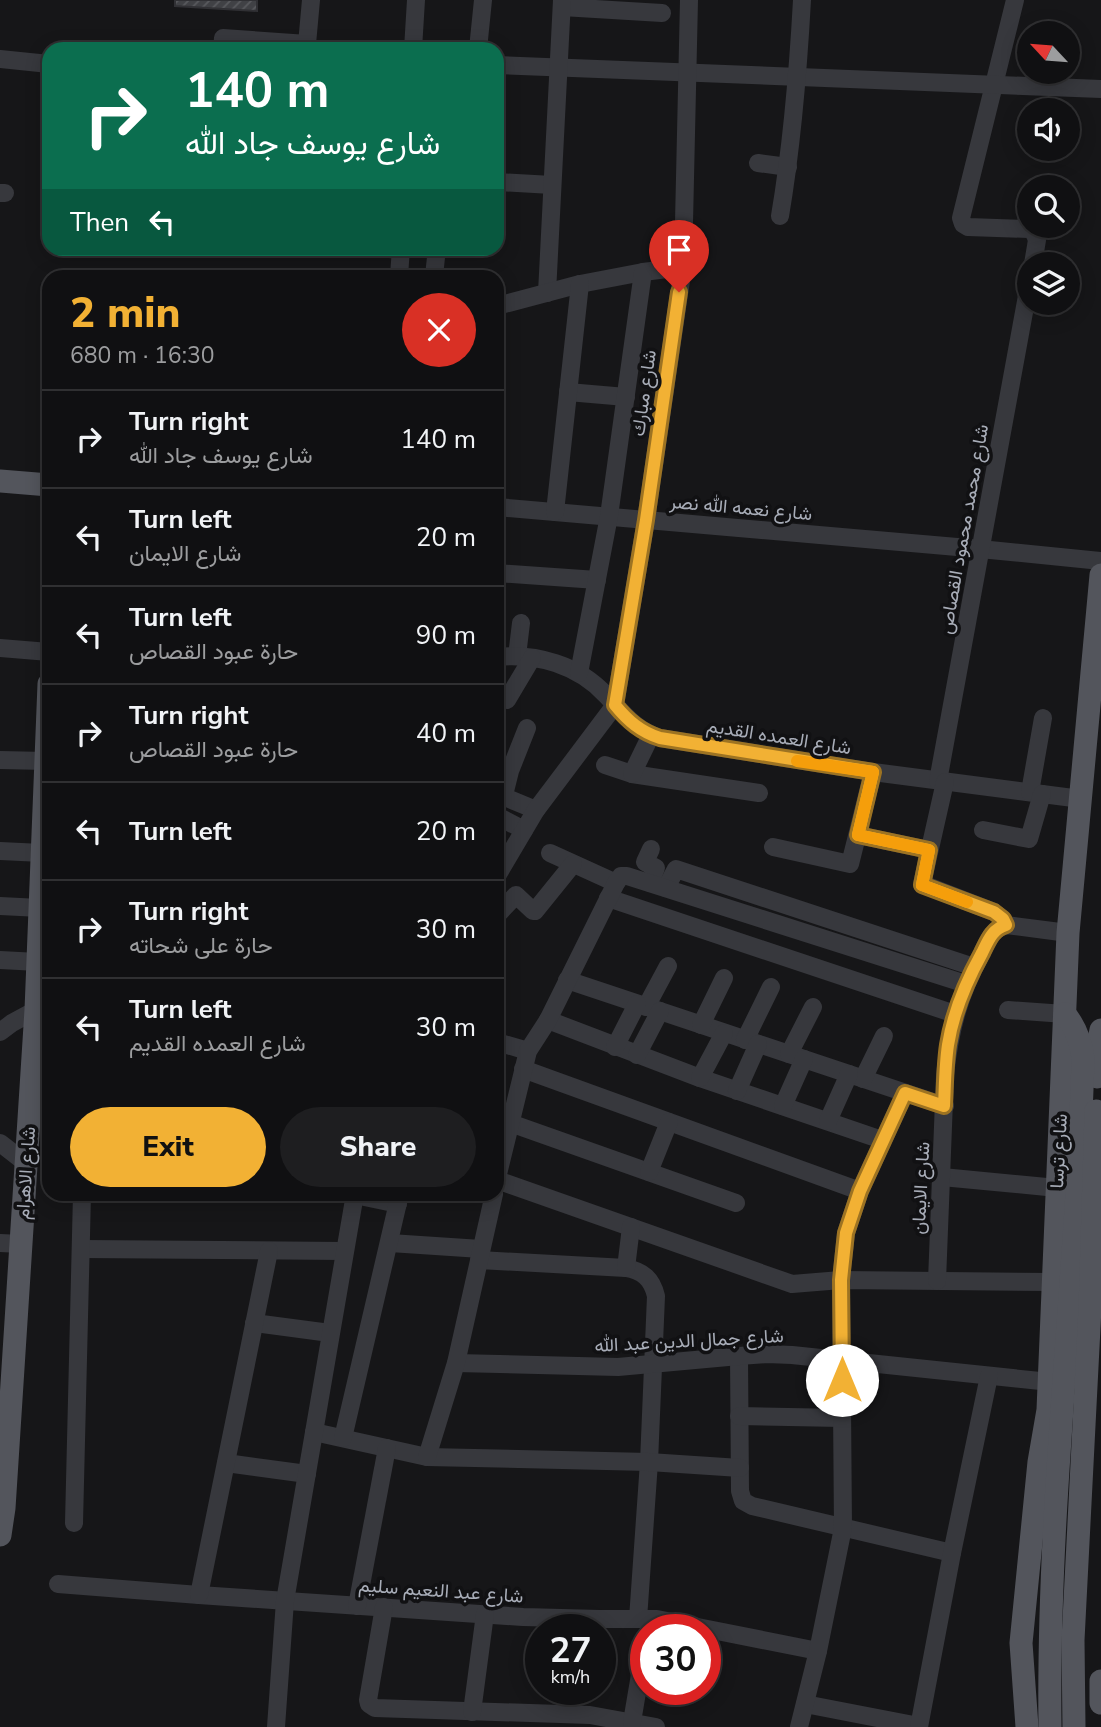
<!DOCTYPE html>
<html lang="en">
<head>
<meta charset="utf-8">
<style>
	:root { --surface:#101012; --page:#1e1e20; --text:#f1f3f6; --muted:#9c9d9f; --line:#303032; --accent:#f2b134 }
	body { margin:0; font-family:"Nunito Sans",Vazirmatn,sans-serif; background:var(--page); color:var(--text); height:100vh; display:flex; flex-direction:column; font-size:26px; white-space:nowrap }
	* { box-sizing:border-box; margin:0 }
	p { font-size:23px; color:var(--muted) }
	.icon { flex:none; width:38px; height:38px; fill:none; stroke:currentColor; stroke-width:2; stroke-linecap:round; stroke-linejoin:round }
	.map { position:relative; flex:1; overflow:hidden }
	.side { position:absolute; left:42px; top:270px; width:462px; height:931px; display:flex; flex-direction:column; background:var(--surface); border-radius:21px; box-shadow:0 4px 18px #0003,0 0 0 2px var(--line) }
	.side>* { flex:none }
	.top-card { position:absolute; left:42px; top:42px; width:462px; height:214px; border-radius:21px; box-shadow:0 4px 18px #0003,0 0 0 2px var(--line); background:#0b6e4f; color:#fff; overflow:hidden }
	.needle { width:46px; rotate:296deg }
	.tools { position:absolute; left:1017px; top:21px; display:grid; gap:14px }
	.tools a { display:grid; place-items:center; width:63px; height:63px; border-radius:50%; background:var(--surface); box-shadow:0 4px 18px #0003,0 0 0 2px var(--line); font-size:35px }
	.speed { position:absolute; left:525px; top:1614px; display:flex; gap:14px; font-size:35px; font-weight:700; text-align:center }
	.speed>* { display:grid; place-content:center; width:91px; height:91px; border-radius:50%; background:var(--surface); box-shadow:0 4px 18px #0003,0 0 0 2px var(--line); line-height:1 }
	.speed small { font-size:18px; font-weight:400 }
	.speed .limit { border:10px solid #d22; background:#fff; color:#111 }
	.pin { position:absolute; display:grid; place-items:center; width:60px; height:60px; color:#fff; margin:-72px -30px; border-radius:50% 50% 50% 0; rotate:-45deg; box-shadow:0 0 7px #0007 }
	.pin .icon { rotate:45deg }
	.me { position:absolute; width:77px; margin:-38px; rotate:0deg; stroke-linejoin:round; filter:drop-shadow(0 0 5px #0008) }
	.turn { display:flex; align-items:center; gap:24px; height:147px; padding:0 28px; font-size:32px }
	.turn .icon { width:91px; height:91px; stroke-width:2.5 }
	.turn b { display:block; font-size:49px; line-height:60px }
	.then { display:flex; align-items:center; height:66px; padding:0 28px; background:#0003; gap:14px; font-size:26px }
	.round { display:grid; place-items:center; flex:none; width:74px; height:74px; border-radius:37px; background:var(--page) }
	.summary { display:flex; align-items:center; justify-content:space-between; height:119px; padding:0 28px }
	h1 { font-size:42px; font-weight:800; line-height:52px; color:var(--accent) }
	.cta { display:flex; gap:14px; margin-top:auto; padding:14px 28px }
	.cta a { flex:1; height:80px; border-radius:42px; background:var(--accent); color:#111; font-size:28px; font-weight:800; line-height:80px; text-align:center }
	.cta a+a { background:var(--page); color:var(--text) }
	ul { padding:0; list-style:none }
	li { display:flex; align-items:center; gap:21px; height:98px; padding:0 28px; border-top:2px solid var(--line) }
	li div { flex:1 }
	li b { display:block; font-size:26px }
	li em { font-style:normal }
	.map>svg:first-child { display:block }
</style>
</head>
<body>
<div class="map">
<svg width="1101" height="1727" viewBox="0 0 1101 1727">
	<defs>
		<pattern id="building-hatch" width="6" height="6" patternUnits="userSpaceOnUse" patternTransform="scale(1.75)"><rect width="6" height="6" fill="#404145"/><path d="M-1 1l2-2M0 6l6-6M5 7l2-2" fill="none" stroke="#595a5e"/></pattern>
	</defs>
	<rect width="100%" height="100%" fill="#161618"/>
	<path fill="url(#building-hatch)" stroke="#303034" stroke-width="2" d="M175 0H257V11L175 6Z"/>
	<g fill="none" stroke-linecap="round" stroke-linejoin="round">
		<g stroke="#37383d" stroke-width="18">
			<path d="M1015 0 961 218 963 224 968 227 1028 229 1034 232 1037 240 1033 264"/>
			<path d="M562 7 662 13"/>
			<path d="M222 49 223 38 307 44 311 0"/>
			<path d="M413 49 416 0"/>
			<path d="M478 49 483 0"/>
			<path d="M0 59 49 64"/>
			<path d="M497 65 1101 89"/>
			<path d="M758 163 788 167"/>
			<path d="M497 182 552 185"/>
			<path d="M0 193H5"/>
			<path d="M780 216C792 145 798 73 802 0"/>
			<path d="M378 248 401 250"/>
			<path d="M399 276 401 248"/>
			<path d="M434 276 437 248"/>
			<path d="M547 293 562 0"/>
			<path d="M497 306 580 284 643 272 683 267"/>
			<path d="M568 392 626 397"/>
			<path d="M497 507 980 549 1101 561"/>
			<path d="M555 512 580 284"/>
			<path d="M497 573 597 580"/>
			<path d="M0 648 49 652"/>
			<path d="M517 656 521 623"/>
			<path d="M497 657C537 653 578 665 606 695 623 713 635 730 660 738L873 772 1081 799"/>
			<path d="M579 673 609 516 643 272"/>
			<path d="M507 700 532 658"/>
			<path d="M527 728 510 771 504 795 507 798 536 810"/>
			<path d="M0 760 46 761"/>
			<path d="M605 765 632 774 759 793"/>
			<path d="M632 774 651 735"/>
			<path d="M938 781 1029 285"/>
			<path d="M945 782 922 884 994 912 1003 919 1006 925"/>
			<path d="M1030 792 1043 718"/>
			<path d="M497 816 524 830"/>
			<path d="M983 830 1029 839 1042 794"/>
			<path d="M858 835 929 850"/>
			<path d="M773 847 850 864 873 772"/>
			<path d="M0 851 42 853"/>
			<path d="M550 853 616 883"/>
			<path d="M497 876 536 810 615 705 646 520 683 267 689 0"/>
			<path d="M650 883 656 868 645 862 651 849"/>
			<path d="M666 888 676 869 974 967"/>
			<path d="M608 898 955 1014"/>
			<path d="M0 906 40 908"/>
			<path d="M499 913 516 895 533 911H535L573 864"/>
			<path d="M0 960 38 962"/>
			<path d="M567 980 945 1106"/>
			<path d="M646 1007 668 966"/>
			<path d="M1008 1010 1065 1014"/>
			<path d="M548 1020 700 1078 882 1140"/>
			<path d="M701 1025 724 978"/>
			<path d="M0 1032 12 1023 36 1010"/>
			<path d="M745 1040 771 987"/>
			<path d="M497 1042 528 1051"/>
			<path d="M615 1047 637 1004"/>
			<path d="M789 1054 813 1007"/>
			<path d="M637 1055 660 1011"/>
			<path d="M523 1069 860 1191"/>
			<path d="M700 1078 724 1033"/>
			<path d="M863 1079 884 1036"/>
			<path d="M737 1091 758 1044"/>
			<path d="M783 1106 804 1059"/>
			<path d="M497 1121 510 1123 736 1203"/>
			<path d="M828 1121 849 1074"/>
			<path d="M0 1143 26 1163"/>
			<path d="M649 1172 669 1122"/>
			<path d="M942 1177 1057 1188"/>
			<path d="M497 1178 528 1051 548 1020 616 883 621 876H627L966 984"/>
			<path d="M497 1180 792 1284 841 1280 1053 1282"/>
			<path d="M355 1195 398 1204"/>
			<path d="M0 1243 21 1244"/>
			<path d="M390 1243 481 1249"/>
			<path d="M81 1249 344 1251"/>
			<path d="M479 1260 626 1268C643 1271 652 1279 656 1296L649 1462 638 1619"/>
			<path d="M626 1268 631 1227"/>
			<path d="M937 1281 945 1075C950 1028 959 995 982 953 988 941 992 929 1006 925L1068 933"/>
			<path d="M254 1323 330 1333"/>
			<path d="M739 1356 740 1491 743 1501 752 1506 952 1553"/>
			<path d="M456 1363 618 1367 739 1356 767 1354 792 1355 1050 1382"/>
			<path d="M739 1416 842 1418"/>
			<path d="M314 1432 427 1457 649 1462 740 1468"/>
			<path d="M343 1438 400 1194"/>
			<path d="M427 1457 456 1363 494 1194"/>
			<path d="M226 1463 307 1474"/>
			<path d="M74 1523 82 1194"/>
			<path d="M58 1584 199 1595 523 1617 600 1619H657L818 1651"/>
			<path d="M199 1595 269 1251"/>
			<path d="M357 1606 387 1448"/>
			<path d="M384 1607 368 1700 369 1704 375 1708 590 1715 656 1727"/>
			<path d="M805 1704 919 1726"/>
			<path d="M472 1712 485 1614"/>
			<path d="M632 1722 646 1639"/>
			<path d="M276 1727 285 1601 355 1194"/>
			<path d="M799 1727 818 1651 843 1528 841 1280 846 1233 860 1191 905 1093"/>
			<path d="M919 1727 952 1553 989 1376"/>
		</g>
		<g stroke="#53555c" stroke-width="23">
			<path d="M0 481 49 485"/>
			<path d="M1097 1077 1098 1045 1101 1030"/>
			<path d="M0 1535 4 1508 36 1010 49 684"/>
			<path d="M1101 1681V1703"/>
			<path d="M1027 1727 1021 1643 1039 1462 1048 1410 1068 933 1101 575"/>
			<path d="M1050 1727C1047 1504 1077 1281 1083 1058 1081 1041 1076 1028 1065 1014"/>
			<path d="M1074 1727 1073 1640 1090 1308 1096 1111"/>
		</g>
	</g>
	<g fill="none" stroke-linecap="round" stroke-linejoin="round">
		<defs>
			<path id="route" d="M679 292 646 520 615 705C628 721 641 732 660 738L873 772 858 835 929 850 922 885 994 912 1003 919 1006 925C992 929 988 941 982 953 966 982 953 1013 948 1045 945 1065 945 1086 944 1106L905 1093 860 1191 846 1233 841 1280 842 1380"/>
		</defs>
		<use href="#route" stroke="#9d7322" stroke-width="18"/>
		<use href="#route" stroke="#f2b134" stroke-width="12"/>
		<path stroke="#f59e0b" stroke-width="12" d="M797 761 873 772 858 835 929 850 922 885 967 902"/>
	</g>
	<g text-anchor="middle" stroke-width="7" stroke-linejoin="round" paint-order="stroke">
		<g font-size="19" fill="#a8adb8" stroke="#111113">
			<text transform="translate(643 393) rotate(-82)" y="7">شارع مبارك</text>
			<text transform="translate(741 507) rotate(5)" y="7">شارع نعمه الله نصر</text>
			<text transform="translate(963 529) rotate(-80)" y="7">شارع محمد محمود القصاص</text>
			<text transform="translate(779 736) rotate(9)" y="7">شارع العمده القديم</text>
			<text transform="translate(1058 1151) rotate(-87)" y="7">شارع ترسا</text>
			<text transform="translate(25 1173) rotate(-86)" y="7">شارع الاهرام</text>
			<text transform="translate(920 1188) rotate(-87)" y="7">شارع الايمان</text>
			<text transform="translate(689 1340) rotate(-3)" y="7">شارع جمال الدين عبد الله</text>
			<text transform="translate(441 1590) rotate(4)" y="7">شارع عبد النعيم سليم</text>
		</g>
	</g>
</svg>
<div class="tools">
<a><svg class="needle" viewBox="-14 -14 28 28"><path d="M0-13l5 13h-10z" fill="#e53935"/><path d="M0 13l5-13h-10z" fill="#9c9d9f"/></svg></a>
<a><svg class="icon" aria-label="sound" viewBox="0 0 24 24"><path d="M4 9h4l5-4v14l-5-4H4zM17 9q2 3 0 6"/></svg></a>
<a><svg class="icon" aria-label="search" viewBox="0 0 24 24"><circle cx="10" cy="10" r="6"/><path d="M15 15l6 6"/></svg></a>
<a><svg class="icon" aria-label="layers" viewBox="0 0 24 24"><path d="M12 4l9 5-9 5-9-5zM3 14l9 5 9-5"/></svg></a>
</div>
<div class="speed"><div>27<small>km/h</small></div><div class="limit">30</div></div>
<div class="pin" style="left:679px;top:292px;background:#d93025"><svg class="icon" aria-label="arrive" viewBox="0 0 24 24"><path d="M6 21V4h12l-3 4 3 4H6"/></svg></div>
<svg class="me" style="left:842px;top:1380px" viewBox="-20 -20 40 40"><circle r="19" fill="#fff"/><path d="M0-13L10 11 0 6-10 11z" fill="#f2b134"/></svg>
<div class="top-card">
<div class="turn"><svg class="icon" aria-label="right" viewBox="0 0 24 24"><path d="M7 20v-9h11M14 6l5 5-5 5"/></svg><div><b>140 m</b>شارع يوسف جاد الله</div></div>
<div class="then">Then<svg class="icon" aria-label="left" viewBox="0 0 24 24"><path d="M17 20v-9H6M10 6l-5 5 5 5"/></svg></div>
</div>
<section class="side">
<div class="summary"><div><h1>2 min</h1><p>680 m · 16:30</p></div><a class="round" style="background:#d93025;color:#fff"><svg class="icon" aria-label="close" viewBox="0 0 24 24"><path d="M6 6l12 12M18 6L6 18"/></svg></a></div>
<ul>
<li><svg class="icon" aria-label="right" viewBox="0 0 24 24"><path d="M7 20v-9h11M14 6l5 5-5 5"/></svg><div><b>Turn right</b><p>شارع يوسف جاد الله</p></div><em>140 m</em></li>
<li><svg class="icon" aria-label="left" viewBox="0 0 24 24"><path d="M17 20v-9H6M10 6l-5 5 5 5"/></svg><div><b>Turn left</b><p>شارع الايمان</p></div><em>20 m</em></li>
<li><svg class="icon" aria-label="left" viewBox="0 0 24 24"><path d="M17 20v-9H6M10 6l-5 5 5 5"/></svg><div><b>Turn left</b><p>حارة عبود القصاص</p></div><em>90 m</em></li>
<li><svg class="icon" aria-label="right" viewBox="0 0 24 24"><path d="M7 20v-9h11M14 6l5 5-5 5"/></svg><div><b>Turn right</b><p>حارة عبود القصاص</p></div><em>40 m</em></li>
<li><svg class="icon" aria-label="left" viewBox="0 0 24 24"><path d="M17 20v-9H6M10 6l-5 5 5 5"/></svg><div><b>Turn left</b></div><em>20 m</em></li>
<li><svg class="icon" aria-label="right" viewBox="0 0 24 24"><path d="M7 20v-9h11M14 6l5 5-5 5"/></svg><div><b>Turn right</b><p>حارة على شحاته</p></div><em>30 m</em></li>
<li><svg class="icon" aria-label="left" viewBox="0 0 24 24"><path d="M17 20v-9H6M10 6l-5 5 5 5"/></svg><div><b>Turn left</b><p>شارع العمده القديم</p></div><em>30 m</em></li>
</ul>
<div class="cta"><a>Exit</a><a>Share</a></div>
</section>
</div>
</body>
</html>
